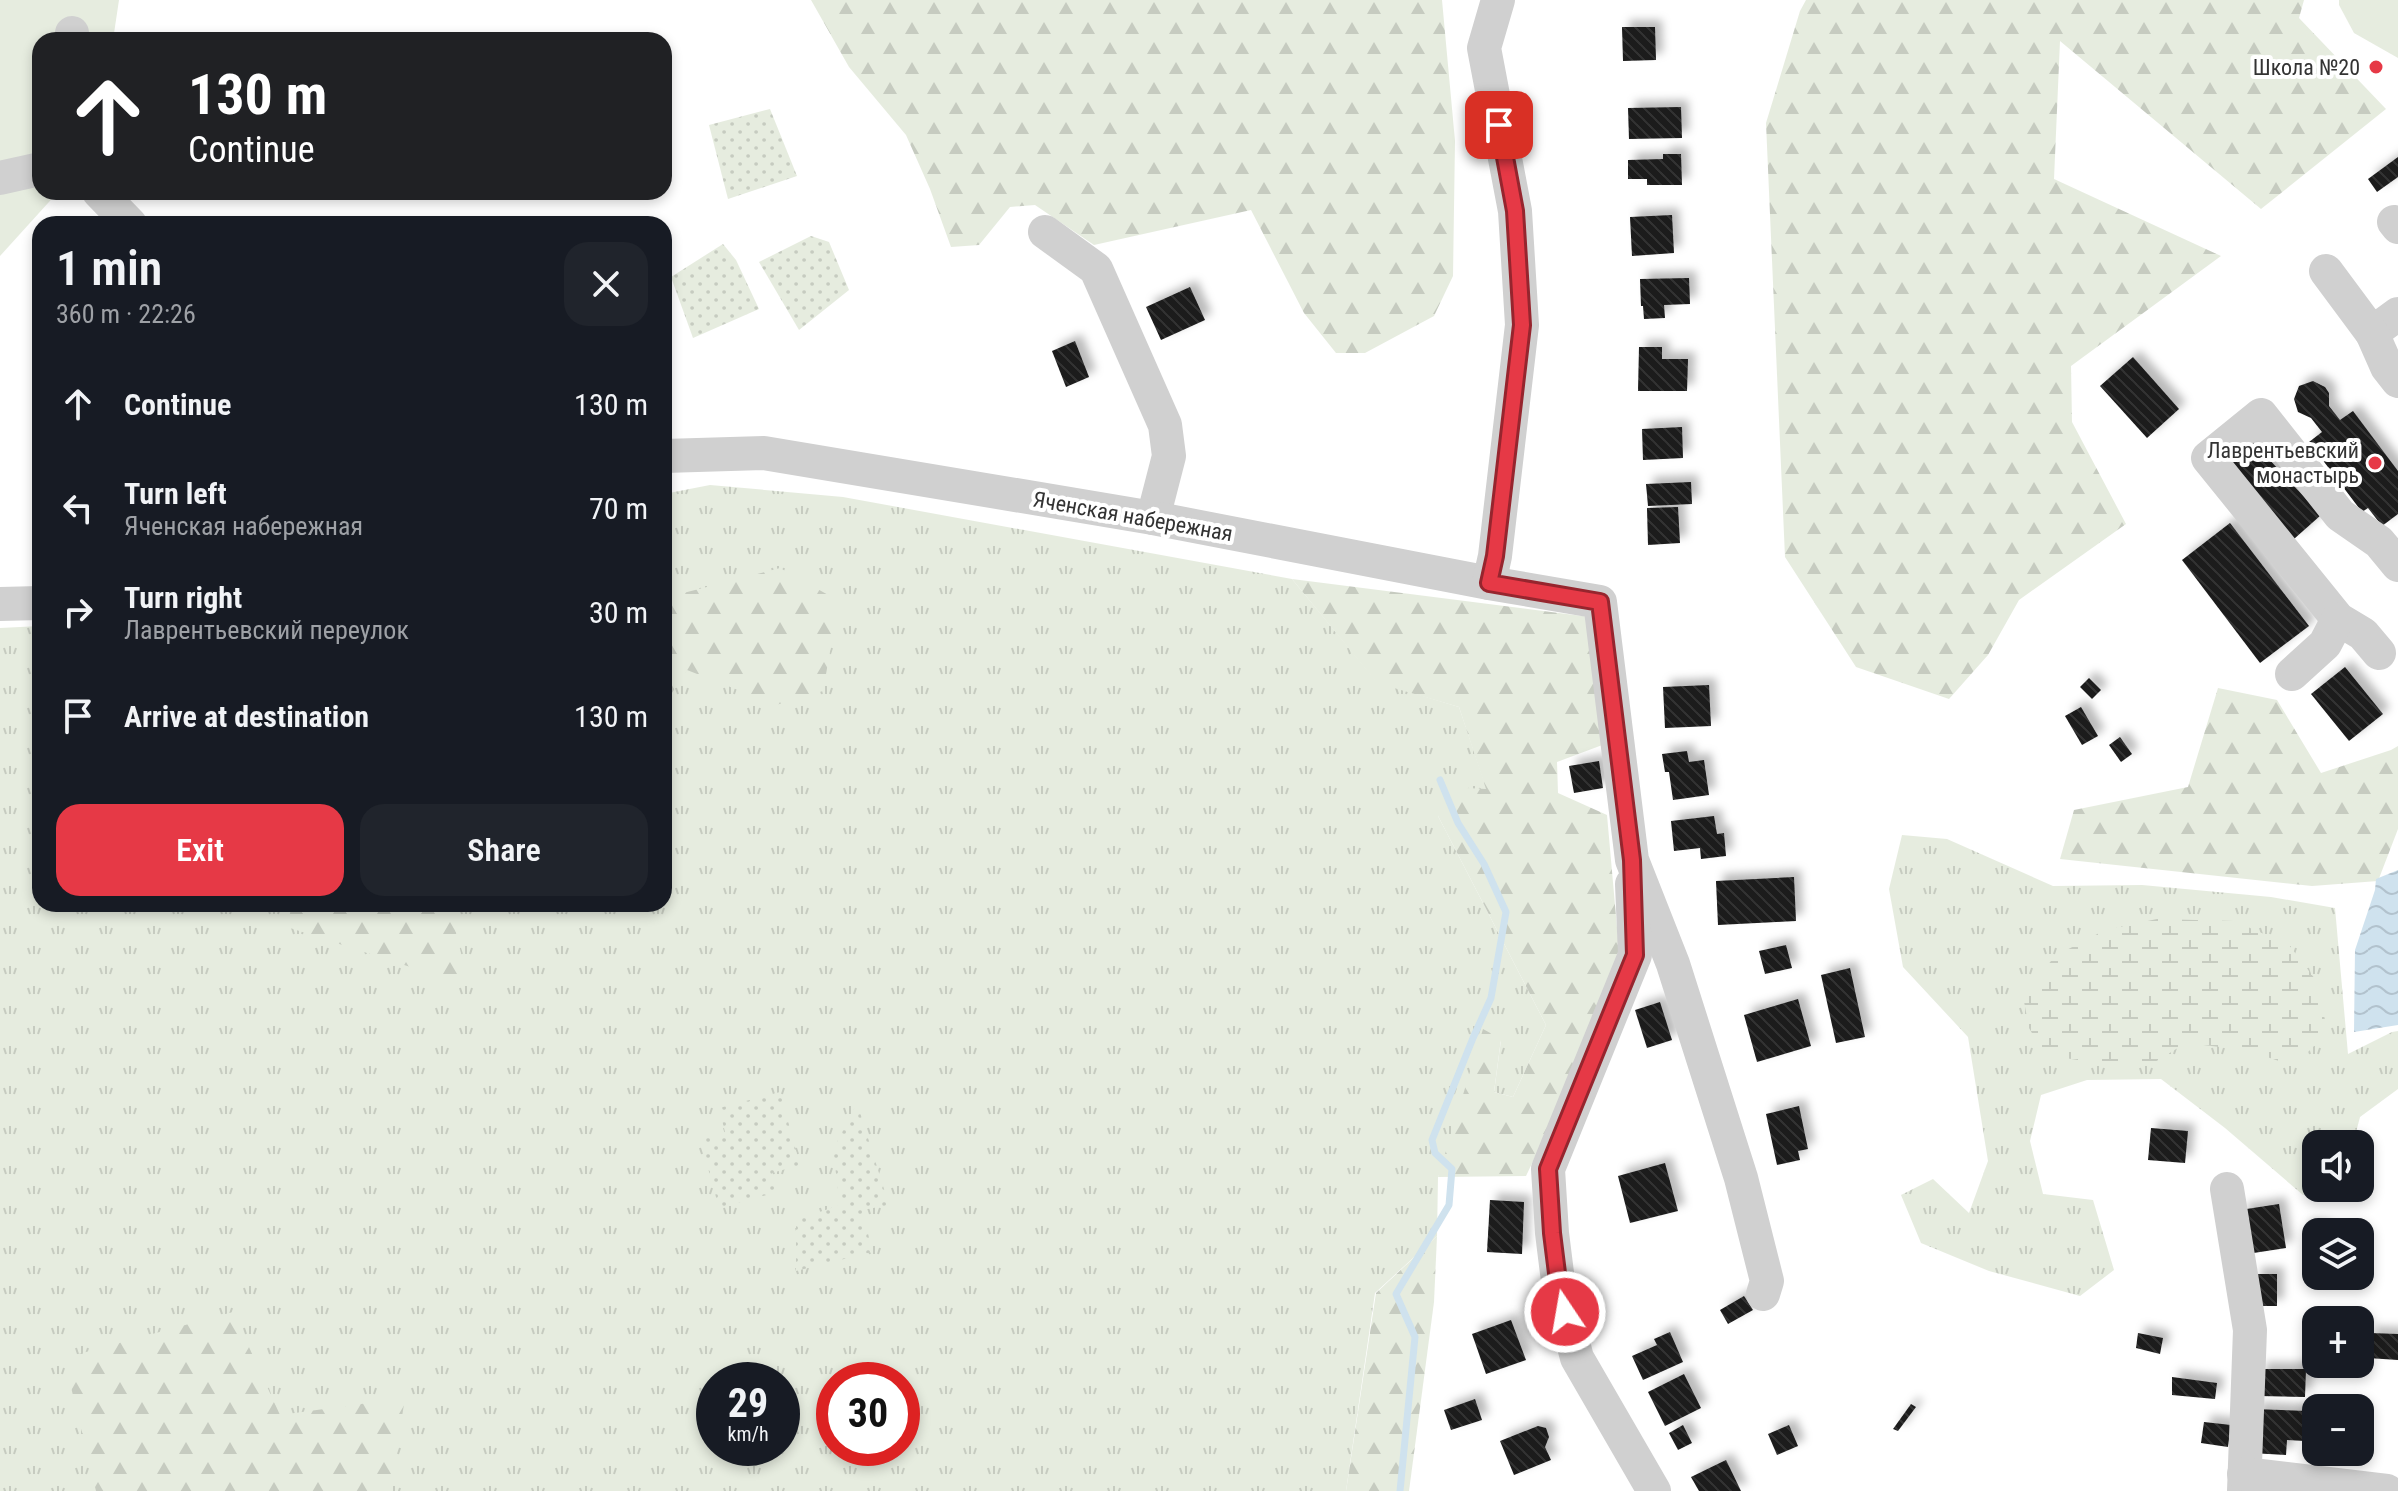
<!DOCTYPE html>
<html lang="en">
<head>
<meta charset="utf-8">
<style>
	:root { --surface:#171b24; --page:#20242c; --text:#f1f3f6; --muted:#9ea1a6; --accent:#e63946 }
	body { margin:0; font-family:"Roboto Condensed",sans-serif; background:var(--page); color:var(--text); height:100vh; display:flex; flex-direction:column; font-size:30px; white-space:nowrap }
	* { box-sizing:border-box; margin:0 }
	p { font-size:26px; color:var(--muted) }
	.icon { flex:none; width:44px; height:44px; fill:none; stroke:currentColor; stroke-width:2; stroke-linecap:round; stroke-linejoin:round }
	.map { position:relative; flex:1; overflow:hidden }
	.side { position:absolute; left:32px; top:216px; width:640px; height:696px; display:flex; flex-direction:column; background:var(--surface); border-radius:24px; box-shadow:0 4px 12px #0003 }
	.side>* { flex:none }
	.top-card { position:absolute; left:32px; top:32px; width:640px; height:168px; border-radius:24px; box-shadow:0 4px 12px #0003; background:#202124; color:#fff; overflow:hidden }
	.buttons { position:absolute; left:2302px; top:1130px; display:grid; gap:16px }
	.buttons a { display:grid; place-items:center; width:72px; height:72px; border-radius:16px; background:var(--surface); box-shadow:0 4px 12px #0003; font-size:40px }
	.speed { position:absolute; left:696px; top:1362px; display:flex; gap:16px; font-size:40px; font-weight:700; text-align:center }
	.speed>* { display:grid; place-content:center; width:104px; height:104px; border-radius:50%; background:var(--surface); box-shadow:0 4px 12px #0003; line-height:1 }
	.speed small { font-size:20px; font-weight:400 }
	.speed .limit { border:12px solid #d22; background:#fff; color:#111 }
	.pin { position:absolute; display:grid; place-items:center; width:68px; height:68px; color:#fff; margin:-34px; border-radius:16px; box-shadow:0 4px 12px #0006 }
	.me { position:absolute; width:88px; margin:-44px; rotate:348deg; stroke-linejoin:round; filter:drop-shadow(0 0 6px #0008) }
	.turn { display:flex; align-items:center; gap:28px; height:168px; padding:0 24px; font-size:36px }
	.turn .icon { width:104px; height:104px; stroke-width:2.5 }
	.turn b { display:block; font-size:56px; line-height:68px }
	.round { display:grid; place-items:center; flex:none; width:84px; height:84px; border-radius:24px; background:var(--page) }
	.summary { display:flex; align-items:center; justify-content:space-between; height:136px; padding:0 24px }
	h1 { font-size:48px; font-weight:600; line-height:60px }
	.action { display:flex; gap:16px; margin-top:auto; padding:16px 24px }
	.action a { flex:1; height:92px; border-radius:24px; background:var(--accent); color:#fff; font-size:32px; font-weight:600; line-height:92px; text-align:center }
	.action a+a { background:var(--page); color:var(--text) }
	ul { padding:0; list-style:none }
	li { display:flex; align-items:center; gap:24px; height:104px; padding:0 24px }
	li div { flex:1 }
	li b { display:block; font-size:30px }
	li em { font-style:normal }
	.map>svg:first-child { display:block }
</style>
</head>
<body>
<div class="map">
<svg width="2398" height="1491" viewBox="0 0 2398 1491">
	<defs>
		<pattern id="grass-tufts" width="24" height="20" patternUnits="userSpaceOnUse" patternTransform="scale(2)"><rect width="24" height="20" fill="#e6ecdf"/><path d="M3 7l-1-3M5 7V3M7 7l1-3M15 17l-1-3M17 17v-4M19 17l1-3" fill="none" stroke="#c6cbc0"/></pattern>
		<pattern id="forest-firs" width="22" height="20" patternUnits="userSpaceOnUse" patternTransform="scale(2)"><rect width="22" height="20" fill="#e6ecdf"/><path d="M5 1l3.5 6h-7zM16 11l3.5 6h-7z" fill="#c6cbc0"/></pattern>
		<pattern id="wetland-marsh" width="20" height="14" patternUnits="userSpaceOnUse" patternTransform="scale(2)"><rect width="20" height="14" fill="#e6ecdf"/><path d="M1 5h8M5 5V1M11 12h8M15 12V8" fill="none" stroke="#c6cbc0"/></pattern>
		<pattern id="park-dots" width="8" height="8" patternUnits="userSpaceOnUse" patternTransform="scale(2)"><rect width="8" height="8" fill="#e6ecdf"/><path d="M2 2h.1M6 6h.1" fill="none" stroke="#c6cbc0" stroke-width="1.8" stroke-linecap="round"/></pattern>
		<pattern id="water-waves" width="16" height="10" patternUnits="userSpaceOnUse" patternTransform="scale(2)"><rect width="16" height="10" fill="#cfe2ee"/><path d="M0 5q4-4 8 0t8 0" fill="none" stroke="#b2c2cd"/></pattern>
		<pattern id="building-back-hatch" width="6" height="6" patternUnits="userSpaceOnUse" patternTransform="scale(2)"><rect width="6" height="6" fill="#1a1a1a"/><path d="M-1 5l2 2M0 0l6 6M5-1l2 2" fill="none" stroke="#333"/></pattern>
		<filter id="shadow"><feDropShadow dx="7" dy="-7" stdDeviation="4" flood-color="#0004"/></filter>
	</defs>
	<rect width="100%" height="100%" fill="#fff"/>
	<g fill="url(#grass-tufts)" fill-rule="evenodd">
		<path d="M710 485 843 497 1292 579 1377 682 1459 707 1487 790 1438 816 1546 1025 1513 1097 1494 1092 1501 1040 1438 1177 1437 1236 1375 1293 1346 1491H0V628L40 626V904H664V494ZM714 1380H782V1448H714ZM834 1380H902V1448H834Z"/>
		<path d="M1902 835 1947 839 2053 886 2142 885 2271 897 2335 908 2348 1054 2392 1032 2398 1031V1089L2360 1117 2353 1144H2316L2317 1188 2303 1195 2225 1128 2161 1079 2087 1080 2041 1095 2030 1141 2043 1194 2093 1200 2114 1270 2080 1296 1989 1271 1921 1243 1901 1195 1933 1179 1969 1213 1988 1161 1968 1037 1903 967 1889 889Z"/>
	</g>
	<g fill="url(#forest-firs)">
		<path d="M811 0H1442L1455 141 1453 276 1434 316 1365 353H1336L1304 313 1251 210 1094 245 1035 205 1010 207 979 245 951 247 930 189 906 135 849 67Z"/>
		<path d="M1806 0H2304L2299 18 2386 109 2261 209 2060 41 2054 179 2221 256 2071 366 2072 422 2126 524 2019 600 1988 655 1949 699 1856 667 1785 557 1766 123 1800 11Z"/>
		<path d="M780 568 839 601 823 691 776 705 687 670 664 705V598Z"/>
		<path d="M1292 579 1590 617 1605 744 1557 762 1558 793 1607 815 1619 950 1564 1096 1526 1176 1438 1177 1483 1029 1501 1039 1494 1092 1513 1097 1546 1025 1438 816 1447 787 1486 789 1459 707 1377 683Z"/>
		<path d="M2218 688 2277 700 2321 773 2391 750 2398 746V829L2378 881 2312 886 2060 859 2074 810 2188 787Z"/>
		<path d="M292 904H449L469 986 287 927Z"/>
		<path d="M1437 1236 1434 1302 1409 1491H1346L1376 1293Z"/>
		<path d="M233 1312 280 1415 405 1398 390 1491H96L64 1358Z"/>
	</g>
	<path fill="url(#wetland-marsh)" d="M2157 919 2234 921 2289 945 2315 979 2328 1032 2294 1066 2246 1050 2186 1043 2150 1065 2091 1062 2045 1055 2029 1028 2023 996 2055 956 2105 930Z"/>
	<g fill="url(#park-dots)">
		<path d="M770 109 797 176 728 199 709 125Z"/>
		<path d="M811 236 829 242 849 290 799 330 759 262Z"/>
		<path d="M723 244 736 260 759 309 693 338 671 277Z"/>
		<path d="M780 1092 800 1165 772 1173 777 1192 719 1208 700 1139 725 1132 719 1108Z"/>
		<path d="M857 1103 889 1205 863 1210 872 1252 796 1271V1220L840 1205 833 1150Z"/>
	</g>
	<g fill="#e6ecdf">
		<path d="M0 0H119L113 40H40V192H58L0 256Z"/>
		<path d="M2339 0H2398V58L2354 33 2339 5Z"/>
	</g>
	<path fill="url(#water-waves)" d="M2398 870V1025L2354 1032 2355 950 2375 890 2376 879Z"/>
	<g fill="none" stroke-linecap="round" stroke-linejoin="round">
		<path stroke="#cfe2ee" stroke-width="7" d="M1400 1491 1415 1337 1396 1294 1449 1205 1452 1169 1435 1153 1432 1140 1473 1038 1491 998 1506 912 1484 864 1458 823 1440 780"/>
	</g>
	<g fill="url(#building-back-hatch)" filter="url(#shadow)">
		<path d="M1622 27H1655L1656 60 1623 61Z"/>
		<path d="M1681 107 1682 138 1629 139 1628 108Z"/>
		<path d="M1663 154H1681L1682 185H1647V179H1628V160L1663 159Z"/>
		<path d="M2398 157V177L2377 192 2368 179Z"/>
		<path d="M1672 215 1674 253 1632 256 1630 217Z"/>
		<path d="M1689 278 1690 304 1664 305 1665 318 1644 319 1643 306H1641L1640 279Z"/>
		<path d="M1190 287 1205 320 1161 340 1146 307Z"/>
		<path d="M1075 341 1089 377 1066 387 1052 351Z"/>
		<path d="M1639 347H1662V359H1688L1687 391H1638Z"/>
		<path d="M2133 357 2179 409 2147 438 2100 386Z"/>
		<path d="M2313 381 2325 387 2329 393V406L2340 420 2353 411 2398 471V514L2382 526 2368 508 2362 512 2309 442 2322 432 2311 418 2298 412 2294 399 2299 386Z"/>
		<path d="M1682 427 1683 458 1643 460 1642 429Z"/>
		<path d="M2252 441 2321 515 2294 539 2226 465Z"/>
		<path d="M1691 482 1692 504 1648 506 1646 484Z"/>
		<path d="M1678 507 1680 543 1648 545 1647 508Z"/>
		<path d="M2230 523 2309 626 2260 663 2182 560Z"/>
		<path d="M2345 667 2383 714 2349 741 2311 694Z"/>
		<path d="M2089 678 2101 690 2092 699 2080 687Z"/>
		<path d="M1709 685 1711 726 1665 728 1663 687Z"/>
		<path d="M2081 707 2098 736 2082 745 2065 716Z"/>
		<path d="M2120 737 2132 754 2121 762 2109 745Z"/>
		<path d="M1687 751 1689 762 1704 760 1709 795 1673 800 1669 772H1665L1662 754Z"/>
		<path d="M1599 761 1603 788 1574 793 1569 766Z"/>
		<path d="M1714 816 1717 834 1724 833 1726 856 1701 859 1700 848 1674 851 1671 821Z"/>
		<path d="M1794 877 1796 921 1718 925 1716 881Z"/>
		<path d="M1786 945 1792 968 1765 974 1759 951Z"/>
		<path d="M1850 968 1865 1037 1836 1043 1821 975Z"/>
		<path d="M1798 999 1811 1046 1757 1062 1744 1015Z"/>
		<path d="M1660 1002 1672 1040 1647 1048 1635 1010Z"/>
		<path d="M1799 1106 1808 1149 1798 1151 1800 1160 1777 1165 1766 1114Z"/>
		<path d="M2151 1128 2188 1131 2185 1163 2148 1160Z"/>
		<path d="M1665 1163 1678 1211 1630 1223 1618 1176Z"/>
		<path d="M1490 1200 1524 1202 1522 1254 1487 1252Z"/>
		<path d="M2279 1204 2286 1248 2247 1254 2240 1210Z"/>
		<path d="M2304 1226 2324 1227V1232H2316V1258H2303Z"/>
		<rect x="2254" y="1274" width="23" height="32"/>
		<path d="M1744 1296 1753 1310 1728 1324 1720 1310Z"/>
		<path d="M1511 1320 1526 1360 1486 1374 1472 1334Z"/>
		<path d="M1670 1332 1683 1362 1643 1380 1632 1356 1657 1345 1654 1339Z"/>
		<path d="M2138 1333 2163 1338 2160 1354 2136 1348Z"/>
		<path d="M2370 1333 2398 1334V1360L2368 1358Z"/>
		<path d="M2259 1369H2306L2305 1397 2259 1396Z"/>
		<path d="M1684 1374 1701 1408 1665 1426 1648 1392Z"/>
		<path d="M2172 1377 2217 1383 2215 1399 2172 1395Z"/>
		<path d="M1475 1399 1482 1420 1451 1430 1444 1410Z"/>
		<path d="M1911 1404 1916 1407 1898 1431 1893 1429Z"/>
		<path d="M2254 1409 2307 1411 2305 1441 2287 1440 2286 1455 2251 1453Z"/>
		<path d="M2204 1422 2231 1425 2228 1447 2201 1443Z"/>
		<path d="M1683 1425 1692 1443 1678 1450 1669 1433Z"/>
		<path d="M1789 1425 1798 1446 1777 1455 1768 1434Z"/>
		<path d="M1538 1426 1546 1428 1549 1437 1545 1447 1551 1460 1514 1475 1500 1441Z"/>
		<path d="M1726 1460 1741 1491H1699L1691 1477Z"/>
	</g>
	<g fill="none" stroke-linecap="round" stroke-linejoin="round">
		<g stroke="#d0d0d0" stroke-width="34">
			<path d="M71 40 72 33"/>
			<path d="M0 178 40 169"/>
			<path d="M99 192 130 224"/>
			<path d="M2394 222 2398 227"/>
			<path d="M1045 232 1096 269 1165 425 1169 456 1153 518"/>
			<path d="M2326 271 2372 333 2398 314"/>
			<path d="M2372 333 2387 367 2398 381"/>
			<path d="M664 456 764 453 1153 518 1489 583 1600 602 1632 860 1673 964 1741 1178 1767 1281 1763 1294"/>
			<path d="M1489 583 1495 556 1522 325 1515 211 1484 48 1498 0"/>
			<path d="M0 604 40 603"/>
			<path d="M2379 653 2363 634 2338 619 2208 458 2261 415 2340 515 2379 542 2398 565"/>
			<path d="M2292 674 2325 644 2338 619"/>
			<path d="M1632 884 1635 955 1548 1169 1552 1233 1559 1289 1577 1358 1654 1491"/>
			<path d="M2227 1189 2250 1330 2244 1491"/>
			<path d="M2244 1474 2387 1491"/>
		</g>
	</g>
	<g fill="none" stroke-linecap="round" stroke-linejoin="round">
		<defs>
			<path id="route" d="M1499 125 1515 211 1522 325 1495 556 1489 583 1600 602 1632 860 1635 955 1548 1169 1552 1233 1559 1289 1565 1312"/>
		</defs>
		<use href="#route" stroke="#96252e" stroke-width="20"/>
		<use href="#route" stroke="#e63946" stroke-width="14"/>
	</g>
	<g fill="#e63946" stroke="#fff" stroke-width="3">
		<circle cx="2376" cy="67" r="8"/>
		<circle cx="2375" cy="463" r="8"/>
	</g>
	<g text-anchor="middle" stroke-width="8" stroke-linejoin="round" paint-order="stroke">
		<g font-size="22" fill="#333" stroke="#fff" text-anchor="end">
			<text x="2360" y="75">Школа №20</text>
			<text x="2359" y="458">Лаврентьевский<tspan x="2359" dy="25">монастырь</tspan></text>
		</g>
		<g font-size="22" fill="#333" stroke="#fff">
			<text transform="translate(1133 516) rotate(10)" y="8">Яченская набережная</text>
		</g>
	</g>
</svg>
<div class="buttons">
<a><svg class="icon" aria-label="sound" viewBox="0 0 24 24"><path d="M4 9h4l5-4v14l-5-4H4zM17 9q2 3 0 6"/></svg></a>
<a><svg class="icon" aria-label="layers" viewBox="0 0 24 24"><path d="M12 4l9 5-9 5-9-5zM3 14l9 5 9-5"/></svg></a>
<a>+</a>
<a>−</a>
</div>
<div class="speed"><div>29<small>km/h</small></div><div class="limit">30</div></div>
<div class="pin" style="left:1499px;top:125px;background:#d93025"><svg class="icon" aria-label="arrive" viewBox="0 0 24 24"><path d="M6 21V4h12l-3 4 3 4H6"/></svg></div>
<svg class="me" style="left:1565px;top:1312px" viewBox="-20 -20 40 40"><circle r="17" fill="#e63946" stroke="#fff" stroke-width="3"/><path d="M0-11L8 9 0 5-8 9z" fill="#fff"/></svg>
<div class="top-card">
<div class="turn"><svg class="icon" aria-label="ahead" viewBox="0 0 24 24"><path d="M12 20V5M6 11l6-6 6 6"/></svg><div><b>130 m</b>Continue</div></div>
</div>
<section class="side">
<div class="summary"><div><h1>1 min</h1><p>360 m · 22:26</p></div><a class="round"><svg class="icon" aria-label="close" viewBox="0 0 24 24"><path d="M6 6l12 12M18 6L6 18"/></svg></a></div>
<ul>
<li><svg class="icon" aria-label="ahead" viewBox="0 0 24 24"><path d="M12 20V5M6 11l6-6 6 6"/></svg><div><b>Continue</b></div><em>130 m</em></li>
<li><svg class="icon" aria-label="left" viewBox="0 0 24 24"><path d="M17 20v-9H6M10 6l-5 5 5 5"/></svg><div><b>Turn left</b><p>Яченская набережная</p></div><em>70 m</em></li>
<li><svg class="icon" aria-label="right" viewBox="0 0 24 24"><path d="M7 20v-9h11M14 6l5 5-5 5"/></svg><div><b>Turn right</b><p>Лаврентьевский переулок</p></div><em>30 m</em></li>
<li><svg class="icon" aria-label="arrive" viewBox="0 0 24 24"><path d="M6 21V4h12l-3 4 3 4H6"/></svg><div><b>Arrive at destination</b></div><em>130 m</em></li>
</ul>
<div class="action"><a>Exit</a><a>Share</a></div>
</section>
</div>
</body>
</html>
